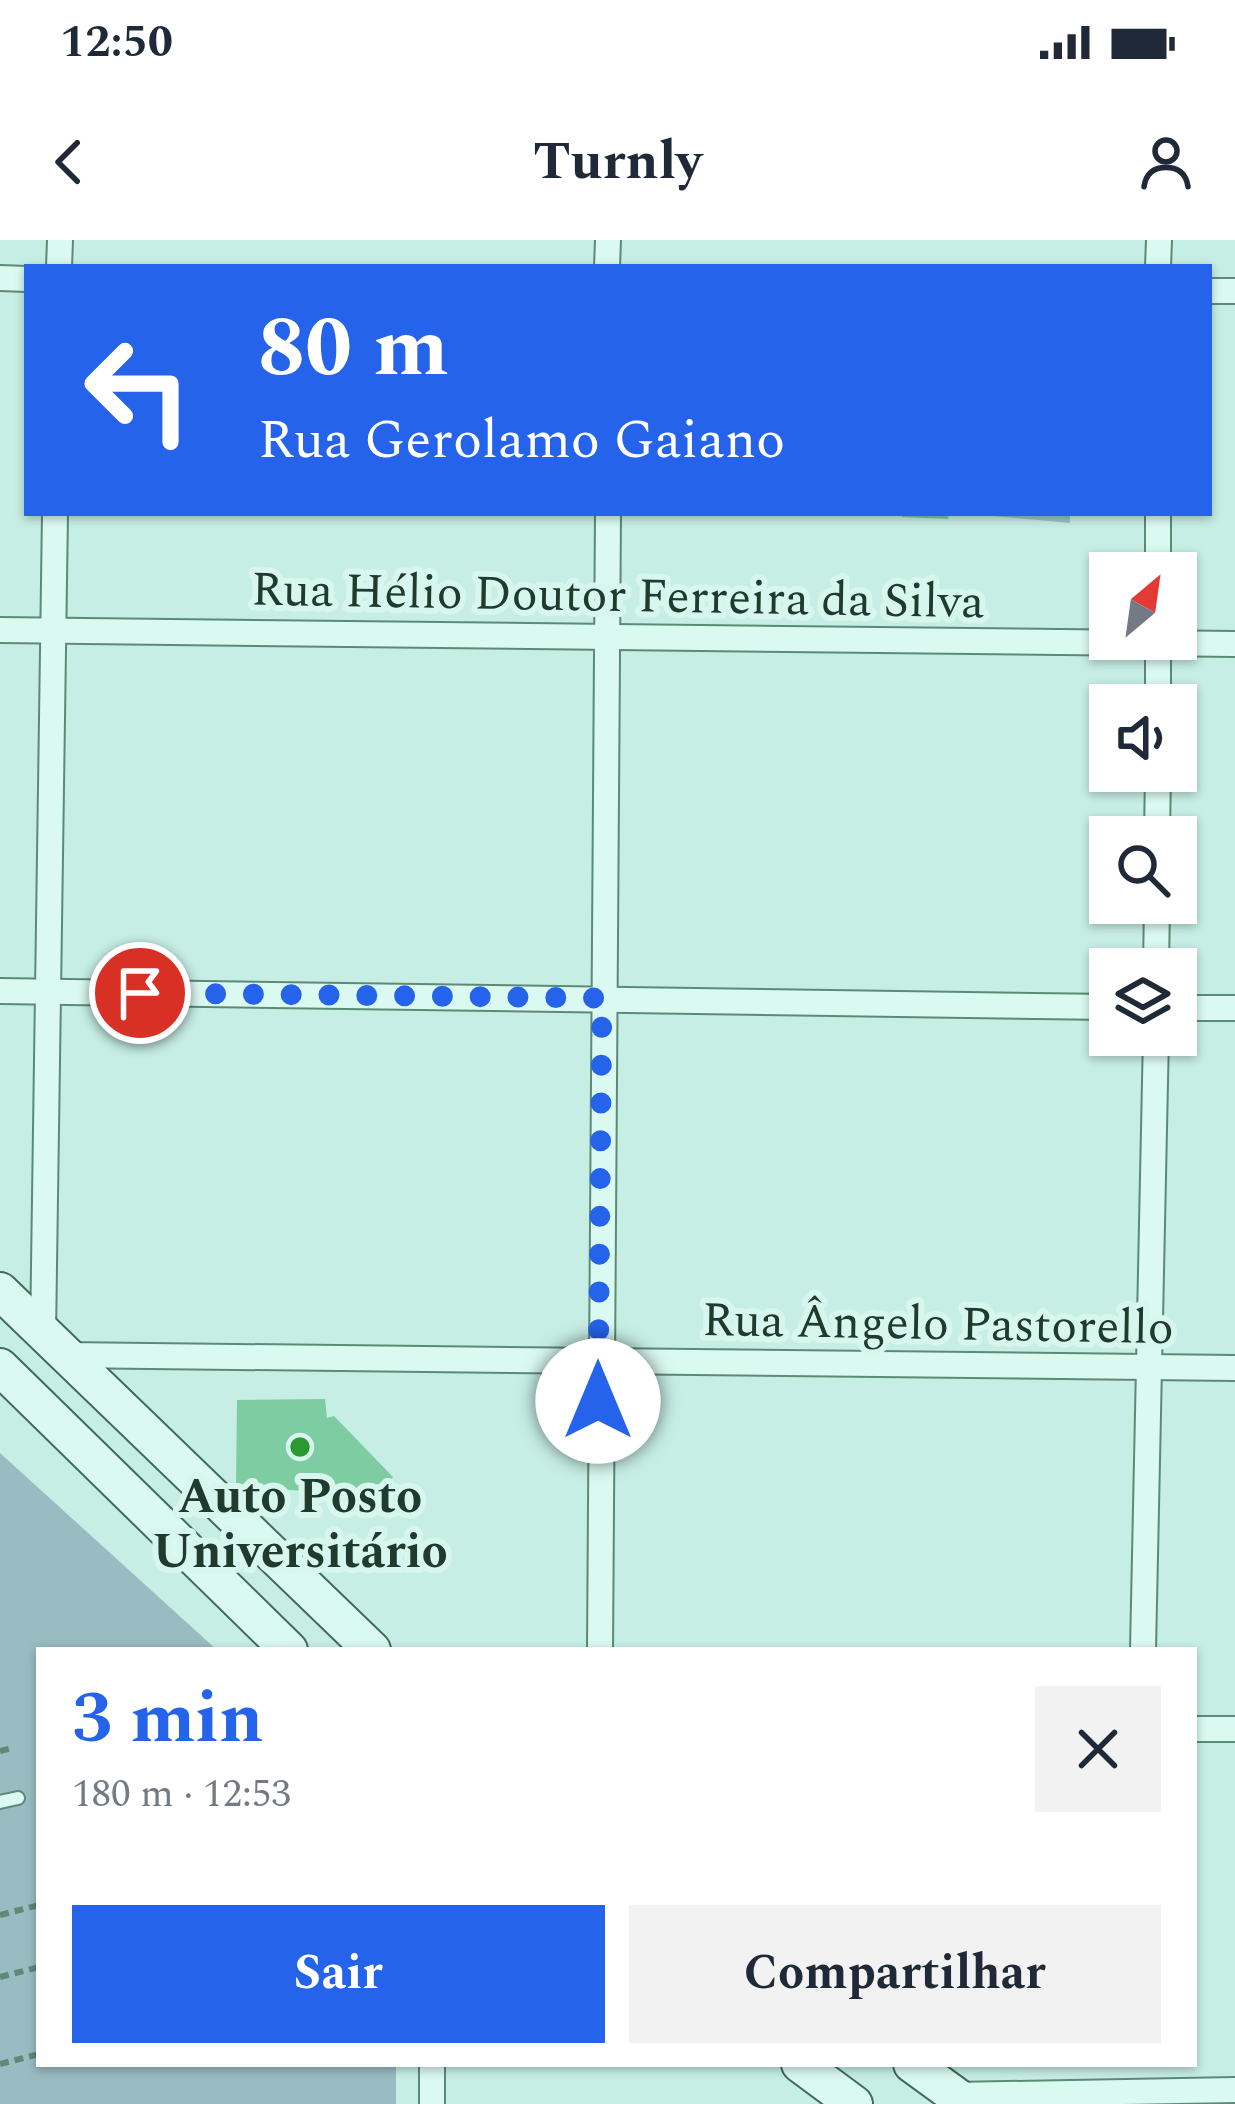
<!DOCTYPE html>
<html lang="pt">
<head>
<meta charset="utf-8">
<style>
	:root { --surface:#fff; --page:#f2f2f3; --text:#1f2937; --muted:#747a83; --accent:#2563eb }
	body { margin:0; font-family:Spectral,serif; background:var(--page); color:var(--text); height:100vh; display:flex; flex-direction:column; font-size:45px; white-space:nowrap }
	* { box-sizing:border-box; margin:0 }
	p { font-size:39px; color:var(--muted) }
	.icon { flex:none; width:66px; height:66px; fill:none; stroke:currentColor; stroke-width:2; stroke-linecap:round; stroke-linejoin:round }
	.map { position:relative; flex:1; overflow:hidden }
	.details { position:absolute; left:36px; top:1407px; width:1161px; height:420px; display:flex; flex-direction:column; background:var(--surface); border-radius:0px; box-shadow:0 3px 9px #0004 }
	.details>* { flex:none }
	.banner { position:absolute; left:24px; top:24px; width:1188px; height:252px; border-radius:0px; box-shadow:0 3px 9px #0004; background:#2563eb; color:#fff; overflow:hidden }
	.needle { width:78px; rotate:29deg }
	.controls { position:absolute; left:1089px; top:312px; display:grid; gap:24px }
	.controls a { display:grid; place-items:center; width:108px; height:108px; border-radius:0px; background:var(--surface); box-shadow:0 3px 9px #0004; font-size:60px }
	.pin { position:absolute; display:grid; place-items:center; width:102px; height:102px; color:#fff; margin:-51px; border:6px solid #fff; border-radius:50%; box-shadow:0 3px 12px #0007 }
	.me { position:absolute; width:132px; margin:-66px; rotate:0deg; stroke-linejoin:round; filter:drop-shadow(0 0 9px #0008) }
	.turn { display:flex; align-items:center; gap:42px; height:252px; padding:0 36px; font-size:54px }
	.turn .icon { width:156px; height:156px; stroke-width:2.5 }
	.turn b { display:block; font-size:84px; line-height:102px }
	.round { display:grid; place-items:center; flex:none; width:126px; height:126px; border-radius:0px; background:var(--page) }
	.summary { display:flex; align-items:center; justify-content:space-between; height:204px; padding:0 36px }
	h1 { font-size:72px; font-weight:700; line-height:90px; color:var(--accent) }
	.primary-button { display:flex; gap:24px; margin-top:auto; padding:24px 36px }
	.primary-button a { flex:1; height:138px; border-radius:0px; background:var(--accent); color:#fff; font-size:48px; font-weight:700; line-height:138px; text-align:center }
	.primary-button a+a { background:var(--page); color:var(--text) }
	.status { display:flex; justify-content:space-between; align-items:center; height:84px; padding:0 60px; background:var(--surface); direction:ltr }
	.status svg { height:33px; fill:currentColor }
	header { display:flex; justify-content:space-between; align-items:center; height:156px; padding:0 36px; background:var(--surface); font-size:54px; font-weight:700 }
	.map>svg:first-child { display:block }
</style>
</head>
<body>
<div class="status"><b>12:50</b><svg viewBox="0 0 49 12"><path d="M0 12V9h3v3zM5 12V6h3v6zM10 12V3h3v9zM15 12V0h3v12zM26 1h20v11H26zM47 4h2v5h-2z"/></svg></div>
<header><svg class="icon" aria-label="back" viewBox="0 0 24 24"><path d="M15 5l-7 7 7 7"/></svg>Turnly<svg class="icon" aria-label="person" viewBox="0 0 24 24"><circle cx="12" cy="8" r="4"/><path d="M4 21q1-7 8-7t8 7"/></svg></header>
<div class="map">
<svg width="1235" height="1864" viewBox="0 0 1235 1864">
	<rect width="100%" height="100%" fill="#c6eee5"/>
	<path fill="#9ac4cd" d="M960 273H1070V283Z"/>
	<path fill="#99bbc2" d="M0 1213 217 1410H39V1824H396V1864H0Z"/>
	<g fill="#7dcca2">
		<path d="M903 273H949L948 279 902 277Z"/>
		<path d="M325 1159 327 1178 334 1176 393 1237 371 1263 344 1243 331 1253 236 1246 237 1160Z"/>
	</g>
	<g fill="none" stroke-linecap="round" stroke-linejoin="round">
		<defs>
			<path id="lane" d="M0 1562 18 1558"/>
			<g id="street">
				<path d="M59 27 60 0"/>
				<path d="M607 27 608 0"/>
				<path d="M1158 27 1159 0"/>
				<path d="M0 38 27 39"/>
				<path d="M1209 51H1235"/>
				<path d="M1158 273V333"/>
				<path d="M0 390 1235 404"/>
				<path d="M1158 465V399"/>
				<path d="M1157 597 1158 531"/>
				<path d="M1156 729 1157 663"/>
				<path d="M0 751 1110 767"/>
				<path d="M1176 768H1235"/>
				<path d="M43 1095 55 273"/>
				<path d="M64 1115 1235 1128"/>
				<path d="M600 1410 608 273"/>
				<path d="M1143 1410 1156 795"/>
				<path d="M1194 1489H1235"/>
				<path d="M954 1855 1235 1850"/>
				<path d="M432 1864V1824"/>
			</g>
			<g id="secondary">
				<path d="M0 1051 372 1410"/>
				<path d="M0 1127 289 1410"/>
				<path d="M800 1824 854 1864"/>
				<path d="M912 1824 967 1864"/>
			</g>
		</defs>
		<use href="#lane" stroke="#5c8a77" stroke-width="16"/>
		<use href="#street" stroke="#5c8a77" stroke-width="28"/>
		<use href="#secondary" stroke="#3f6c58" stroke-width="40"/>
		<g stroke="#5c8a77" stroke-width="6" stroke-dasharray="9 6" stroke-linecap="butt">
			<path d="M0 1511 12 1508"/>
			<path d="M0 1675 39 1665"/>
			<path d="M0 1737 39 1727"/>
			<path d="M0 1824 39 1814"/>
		</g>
		<use href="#lane" stroke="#daf9f1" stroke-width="12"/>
		<use href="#street" stroke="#daf9f1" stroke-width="24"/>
		<use href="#secondary" stroke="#daf9f1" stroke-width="36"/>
	</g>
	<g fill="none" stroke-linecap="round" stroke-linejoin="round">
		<path stroke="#2563eb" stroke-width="21" stroke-dasharray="0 37.8" d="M140 753 602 758 598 1161"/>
	</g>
	<circle fill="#2c9831" stroke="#d6f6ee" stroke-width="4.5" cx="300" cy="1207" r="12"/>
	<g text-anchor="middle" stroke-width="12" stroke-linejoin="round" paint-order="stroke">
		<g font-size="48" fill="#203a2e" stroke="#d6f6ee">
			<text transform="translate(618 354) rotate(1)" y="17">Rua Hélio Doutor Ferreira da Silva</text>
			<text transform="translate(938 1082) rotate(1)" y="17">Rua Ângelo Pastorello</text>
		</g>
		<g font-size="48" font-weight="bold" fill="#203a2e" stroke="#d6f6ee">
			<text x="300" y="1272">Auto Posto<tspan x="300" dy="55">Universitário</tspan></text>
		</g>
	</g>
</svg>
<div class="controls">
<a><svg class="needle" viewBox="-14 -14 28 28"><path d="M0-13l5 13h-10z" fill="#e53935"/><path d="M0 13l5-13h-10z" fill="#747a83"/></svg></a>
<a><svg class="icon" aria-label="sound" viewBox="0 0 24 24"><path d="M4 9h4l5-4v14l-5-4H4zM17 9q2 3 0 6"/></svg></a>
<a><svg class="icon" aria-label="search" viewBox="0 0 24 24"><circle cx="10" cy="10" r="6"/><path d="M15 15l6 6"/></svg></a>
<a><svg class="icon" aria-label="layers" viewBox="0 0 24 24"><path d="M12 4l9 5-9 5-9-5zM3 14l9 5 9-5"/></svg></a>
</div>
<div class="pin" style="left:140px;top:753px;background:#d93025"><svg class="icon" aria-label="arrive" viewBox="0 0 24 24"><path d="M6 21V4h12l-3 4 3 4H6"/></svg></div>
<svg class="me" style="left:598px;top:1161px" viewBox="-20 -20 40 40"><circle r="19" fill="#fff"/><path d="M0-13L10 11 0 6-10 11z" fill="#2563eb"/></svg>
<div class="banner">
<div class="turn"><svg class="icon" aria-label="left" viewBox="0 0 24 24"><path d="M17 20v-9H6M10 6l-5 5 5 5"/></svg><div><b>80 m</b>Rua Gerolamo Gaiano</div></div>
</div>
<section class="details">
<div class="summary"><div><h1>3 min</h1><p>180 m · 12:53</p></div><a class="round"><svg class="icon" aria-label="close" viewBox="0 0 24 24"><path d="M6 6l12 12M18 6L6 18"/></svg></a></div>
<div class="primary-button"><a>Sair</a><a>Compartilhar</a></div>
</section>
</div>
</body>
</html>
